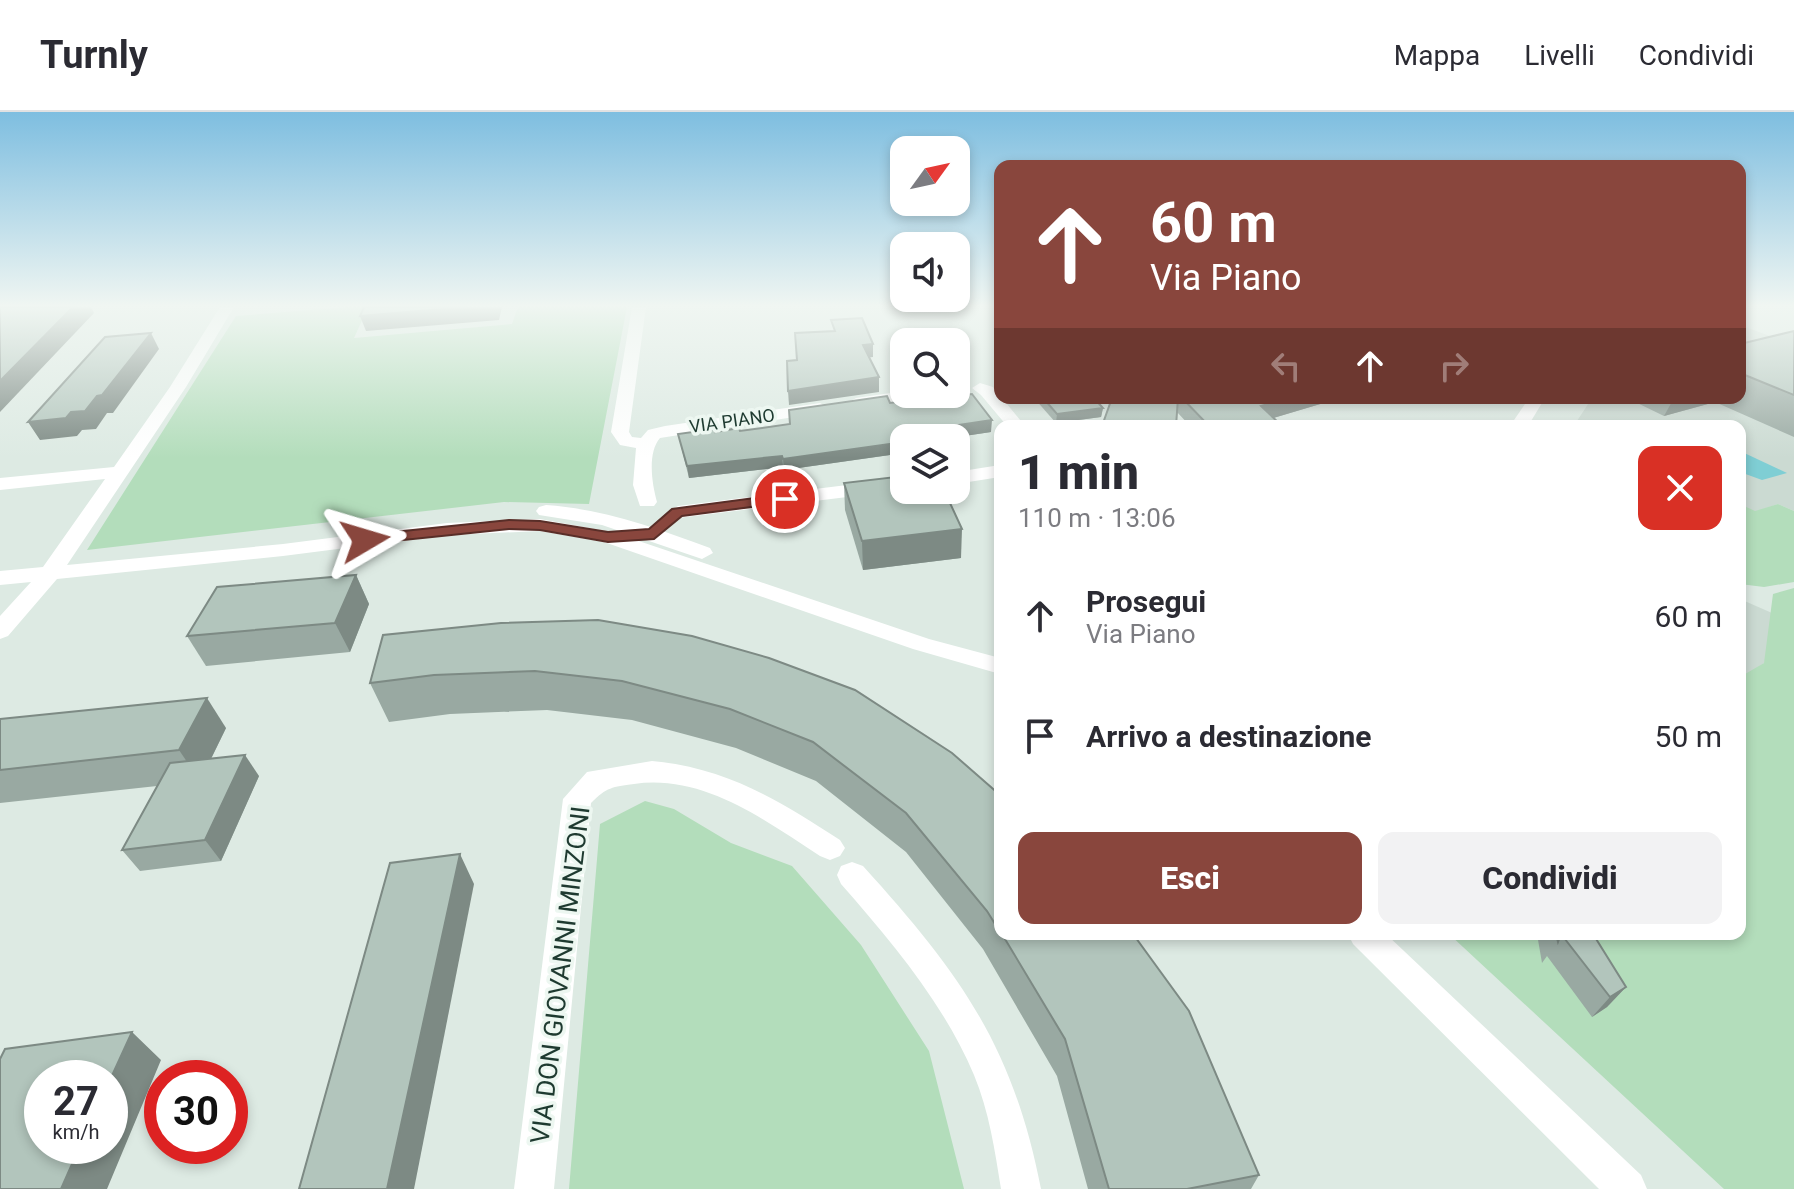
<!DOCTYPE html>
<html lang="it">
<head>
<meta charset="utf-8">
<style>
	:root { --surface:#fff; --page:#f2f2f3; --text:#2b2b33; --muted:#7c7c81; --line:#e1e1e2; --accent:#89463d }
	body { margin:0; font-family:Roboto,sans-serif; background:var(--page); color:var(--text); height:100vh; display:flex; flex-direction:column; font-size:30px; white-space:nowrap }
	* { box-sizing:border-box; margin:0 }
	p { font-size:26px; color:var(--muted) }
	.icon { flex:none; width:44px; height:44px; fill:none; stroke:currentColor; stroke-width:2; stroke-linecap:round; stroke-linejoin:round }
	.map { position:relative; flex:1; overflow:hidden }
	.sheet { position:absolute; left:994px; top:308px; width:752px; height:520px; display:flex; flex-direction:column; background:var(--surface); border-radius:16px; box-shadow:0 4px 12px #0003 }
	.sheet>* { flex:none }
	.guide { position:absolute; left:994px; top:48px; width:752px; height:244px; border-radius:16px; box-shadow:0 4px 12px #0003; background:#89463d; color:#fff; overflow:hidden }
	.needle { width:52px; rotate:57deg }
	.buttons { position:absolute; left:890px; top:24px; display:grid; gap:16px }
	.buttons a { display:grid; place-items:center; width:80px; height:80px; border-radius:16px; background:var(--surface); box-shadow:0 4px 12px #0003; font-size:40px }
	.speed { position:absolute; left:24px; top:948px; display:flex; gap:16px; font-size:40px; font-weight:700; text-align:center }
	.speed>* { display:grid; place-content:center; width:104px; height:104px; border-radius:50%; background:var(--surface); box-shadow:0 4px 12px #0003; line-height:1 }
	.speed small { font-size:20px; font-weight:400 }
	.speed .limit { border:12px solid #d22; background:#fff; color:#111 }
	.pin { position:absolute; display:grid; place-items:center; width:68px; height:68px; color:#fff; margin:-34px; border:4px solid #fff; border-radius:50%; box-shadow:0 2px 8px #0007 }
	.me { position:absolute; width:88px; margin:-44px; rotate:83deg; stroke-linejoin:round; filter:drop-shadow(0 0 6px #0008) }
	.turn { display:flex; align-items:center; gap:28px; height:168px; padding:0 24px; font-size:36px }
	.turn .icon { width:104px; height:104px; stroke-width:2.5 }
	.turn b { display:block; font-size:56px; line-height:68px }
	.lanes { display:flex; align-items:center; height:76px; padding:0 24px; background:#0003; justify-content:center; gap:40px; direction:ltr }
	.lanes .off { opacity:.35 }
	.round { display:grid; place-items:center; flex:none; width:84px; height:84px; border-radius:16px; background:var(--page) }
	.summary { display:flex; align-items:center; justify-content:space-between; height:136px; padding:0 24px }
	h1 { font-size:48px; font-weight:800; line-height:60px }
	.button { display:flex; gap:16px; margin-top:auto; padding:16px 24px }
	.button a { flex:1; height:92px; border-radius:16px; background:var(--accent); color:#fff; font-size:32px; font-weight:800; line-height:92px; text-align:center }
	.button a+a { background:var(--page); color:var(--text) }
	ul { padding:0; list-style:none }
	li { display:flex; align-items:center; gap:24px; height:120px; padding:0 24px }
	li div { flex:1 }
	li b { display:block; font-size:30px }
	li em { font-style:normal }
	header { display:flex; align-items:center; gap:48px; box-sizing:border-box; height:112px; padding:0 40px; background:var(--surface); border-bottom:2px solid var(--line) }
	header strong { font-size:38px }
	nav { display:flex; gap:44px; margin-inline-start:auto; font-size:28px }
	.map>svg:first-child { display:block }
</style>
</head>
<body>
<header>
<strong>Turnly</strong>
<nav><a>Mappa</a><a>Livelli</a><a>Condividi</a></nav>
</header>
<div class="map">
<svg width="1794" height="1077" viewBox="0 0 1794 1077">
	<rect width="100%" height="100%" fill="#ddeae3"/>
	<g fill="#cbdad2">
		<path d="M1740 213 1794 233V399L1778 392 1755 400 1740 392V314H1587L1577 309 1592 286H1740Z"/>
		<path d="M1740 487 1786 507 1764 551 1740 568Z"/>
	</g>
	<g fill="#b3ddbb">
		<path d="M347 195H368L354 226 512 212 518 195H627L589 392 504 390 87 438 236 204Z"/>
		<path d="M1740 392 1755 399 1778 392 1794 399V470L1764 475 1740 472Z"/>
		<path d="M1794 476V1077H1724L1449 822H1740V565L1764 551 1773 482Z"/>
		<path d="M645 689 674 697 731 731 792 754 861 833 929 939 964 1077H569L600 712Z"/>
	</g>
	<path fill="#7fced4" d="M1740 339 1787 361 1762 368 1740 360Z"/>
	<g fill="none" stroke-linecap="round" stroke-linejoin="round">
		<g fill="#fff" fill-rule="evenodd">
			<path d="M220 195H234L186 275 67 453 283 432 447 411 540 407 615 421 929 527 1000 546V562L913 537 604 430 540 419 447 423 283 444 57 467 8 524 0 527V504L31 470 0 473V459L43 455 105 367 0 378V366L114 355 170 275Z"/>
			<path d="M632 195H646L629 320 632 325 641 326 648 318 665 314 820 291 829 296 820 301 660 326C647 341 652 372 657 390L654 394H640L633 373 636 336 620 333 611 320Z"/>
			<path d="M980 271 993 275 1025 314H1007L981 283 972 276Z"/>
			<path d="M904 279V282H927L919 287 856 296 847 291 856 286Z"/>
			<path d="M1529 286H1545L1528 314H1510Z"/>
			<path d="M1000 353V365L956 372V360Z"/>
			<path d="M904 366V378L678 406 668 400 678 394Z"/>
			<path d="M546 393C603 397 656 416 710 436L713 441 702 447 602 413 539 403 536 399 539 395Z"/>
			<path d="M652 649C727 656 778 688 840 728L845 736 840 744 830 748 820 744C765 708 703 662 634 672 612 675 607 675 591 691L554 1077H514L563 687 587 660Z"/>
			<path d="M852 750 863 754C959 860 1013 933 1041 1077H1001C995 1039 989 999 974 963 944 892 892 830 841 772L837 763 841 754Z"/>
			<path d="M1348 822H1386L1641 1063 1647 1077H1599L1353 832Z"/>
		</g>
	</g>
	<g fill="#99a9a2">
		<path d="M1794 219V325L1715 290 1664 304 1627 286H1740V232Z"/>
		<path d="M1034 286H1094L1103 296 1101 305 1056 311Z"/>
		<path d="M1112 286H1328L1327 290 1273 306 1282 314H1190L1177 300Z"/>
		<path d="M890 291 991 320 951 326H904V341L784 358 783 355 689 366 678 322 740 319 790 312Z"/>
		<path d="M844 371 961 446 863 458 845 398Z"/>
		<path d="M356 463 369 492 350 540 206 554 187 524Z"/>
		<path d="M501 511 1000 683V822H1133L1259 1063 1251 1077H1088L1057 964 983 837 906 740 816 669 736 636 632 608 547 598 450 602 389 610 370 571Z"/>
		<path d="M0 607 226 616 211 647 259 664 221 749 140 759 122 738 157 674 0 691Z"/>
		<path d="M1537 822H1593L1626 875 1607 895 1592 905 1547 844 1542 851Z"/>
	</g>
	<g fill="#7d8a84">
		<path d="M73 195H91L94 201 0 300V269Z"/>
		<path d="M466 195H502L499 208 366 219 360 204Z"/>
		<path d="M151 221 159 237 113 301H107L96 317 82 318 77 324 40 328 28 310Z"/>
		<path d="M873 232V245L864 246 863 233Z"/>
		<path d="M879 265V280L789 293 788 279Z"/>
		<path d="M1289 286H1328L1327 290 1257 311 1261 294Z"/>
		<path d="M1674 286H1717L1715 290 1664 304Z"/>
		<path d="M1103 296 1101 305 1056 311 1057 302Z"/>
		<path d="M992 308 991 320 951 326H909L932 317Z"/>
		<path d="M904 330V341L784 358 783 347Z"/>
		<path d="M782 344 783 355 689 366 687 354Z"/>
		<path d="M962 417 961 446 863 458 862 429Z"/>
		<path d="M356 463 369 492 350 540 335 511Z"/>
		<path d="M207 586 226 616 200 669 179 638Z"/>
		<path d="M245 643 259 664 221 749 205 728Z"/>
		<path d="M460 742 474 772 414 1077H387Z"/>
		<path d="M1626 875 1607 895 1592 905 1610 885Z"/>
		<path d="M132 920 161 948 107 1077H61L80 1034H110V968Z"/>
	</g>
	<g fill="#b2c5bc" stroke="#7d8a84" stroke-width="2">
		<path d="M0 195H73L0 269Z"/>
		<path d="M364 195H466L360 204Z"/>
		<path d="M862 206 873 232 863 233 879 265 788 279 787 249 797 248 795 221 835 219 831 208Z"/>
		<path d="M1794 219V283L1740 261V232Z"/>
		<path d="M151 221 102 283 97 284 85 299 71 300 66 306 28 310 105 225Z"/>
		<path d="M972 282 992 308 932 317 935 322 904 326V330L783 347 782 344 687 354 678 322 714 317 715 320 739 316 740 319 790 312 789 298 887 284 890 291Z"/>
		<path d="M1043 286H1094L1103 296 1057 302Z"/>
		<path d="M1112 286H1178L1176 314H1102Z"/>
		<path d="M1182 286H1289L1261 294 1282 314H1209Z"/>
		<path d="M904 364V378H944L962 417 862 429 844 371Z"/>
		<path d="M356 463 335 511 187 524 217 475Z"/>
		<path d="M598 508 692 524 769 546 855 578 952 641 1000 683V820L987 799 906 701 813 630 730 597 622 569 535 559 434 563 370 571 383 523 501 511Z"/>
		<path d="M207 586 179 638 0 658V607Z"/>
		<path d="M245 643 205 728 122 738 170 651Z"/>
		<path d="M460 742 387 1077H299L390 751Z"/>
		<path d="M1002 822H1133L1189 899 1259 1063 1187 1077H1109L1065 927Z"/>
		<path d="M1556 822H1593L1626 875 1610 885 1561 822 1558 830Z"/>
		<path d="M132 920 110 968V966H42V1034H80L61 1077H0V947L5 937Z"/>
	</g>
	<linearGradient id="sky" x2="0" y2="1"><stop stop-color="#7ebee0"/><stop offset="0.56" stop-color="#f0f6f2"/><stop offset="1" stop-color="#f0f6f2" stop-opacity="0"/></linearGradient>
	<rect width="1794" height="346" fill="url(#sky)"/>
	<path fill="#89463d" stroke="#592e28" stroke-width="2" d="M785 382 792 387 790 390 682 404 654 427 608 430 540 418 509 417 365 432 357 428 365 423 509 408 540 409 608 420 649 417 672 397Z"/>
	<g text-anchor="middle" stroke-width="7" stroke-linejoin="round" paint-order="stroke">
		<g font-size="18" fill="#1e3a30" stroke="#edf7f1">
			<text transform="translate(732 309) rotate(-8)" y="6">VIA PIANO</text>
		</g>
		<g font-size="26" fill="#1e3a30" stroke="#edf7f1">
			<text transform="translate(560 863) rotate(-83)" y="9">VIA DON GIOVANNI MINZONI</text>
		</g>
	</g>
</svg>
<div class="buttons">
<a><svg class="needle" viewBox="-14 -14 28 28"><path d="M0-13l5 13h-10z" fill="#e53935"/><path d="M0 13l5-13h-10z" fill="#7c7c81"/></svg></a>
<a><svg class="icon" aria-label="sound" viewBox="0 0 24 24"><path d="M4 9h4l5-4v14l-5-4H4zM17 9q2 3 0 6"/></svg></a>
<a><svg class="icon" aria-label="search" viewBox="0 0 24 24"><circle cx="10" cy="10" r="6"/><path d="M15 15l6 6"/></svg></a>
<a><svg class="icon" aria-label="layers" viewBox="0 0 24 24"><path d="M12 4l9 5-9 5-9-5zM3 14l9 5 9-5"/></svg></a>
</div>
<div class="speed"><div>27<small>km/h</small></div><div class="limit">30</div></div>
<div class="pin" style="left:785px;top:387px;background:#d93025"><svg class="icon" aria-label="arrive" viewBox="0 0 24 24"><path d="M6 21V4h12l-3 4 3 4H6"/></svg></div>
<svg class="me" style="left:365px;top:428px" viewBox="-20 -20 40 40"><path d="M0-17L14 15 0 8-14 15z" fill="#89463d" stroke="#fff" stroke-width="4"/></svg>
<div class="guide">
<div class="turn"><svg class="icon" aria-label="ahead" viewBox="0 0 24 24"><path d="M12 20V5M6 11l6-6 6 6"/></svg><div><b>60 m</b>Via Piano</div></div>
<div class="lanes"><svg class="icon off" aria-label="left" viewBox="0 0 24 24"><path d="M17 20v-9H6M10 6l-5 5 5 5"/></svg><svg class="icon" aria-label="ahead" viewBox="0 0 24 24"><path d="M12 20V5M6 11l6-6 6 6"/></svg><svg class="icon off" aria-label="right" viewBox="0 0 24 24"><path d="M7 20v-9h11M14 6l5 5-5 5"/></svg></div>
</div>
<section class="sheet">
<div class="summary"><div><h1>1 min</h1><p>110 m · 13:06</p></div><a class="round" style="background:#d93025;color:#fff"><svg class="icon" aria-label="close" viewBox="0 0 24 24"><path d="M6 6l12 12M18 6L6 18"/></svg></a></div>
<ul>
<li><svg class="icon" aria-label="ahead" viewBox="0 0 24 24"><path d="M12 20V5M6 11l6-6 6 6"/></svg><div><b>Prosegui</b><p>Via Piano</p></div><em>60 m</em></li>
<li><svg class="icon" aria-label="arrive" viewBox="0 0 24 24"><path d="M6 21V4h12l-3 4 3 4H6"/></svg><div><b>Arrivo a destinazione</b></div><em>50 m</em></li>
</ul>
<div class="button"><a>Esci</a><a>Condividi</a></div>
</section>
</div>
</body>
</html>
